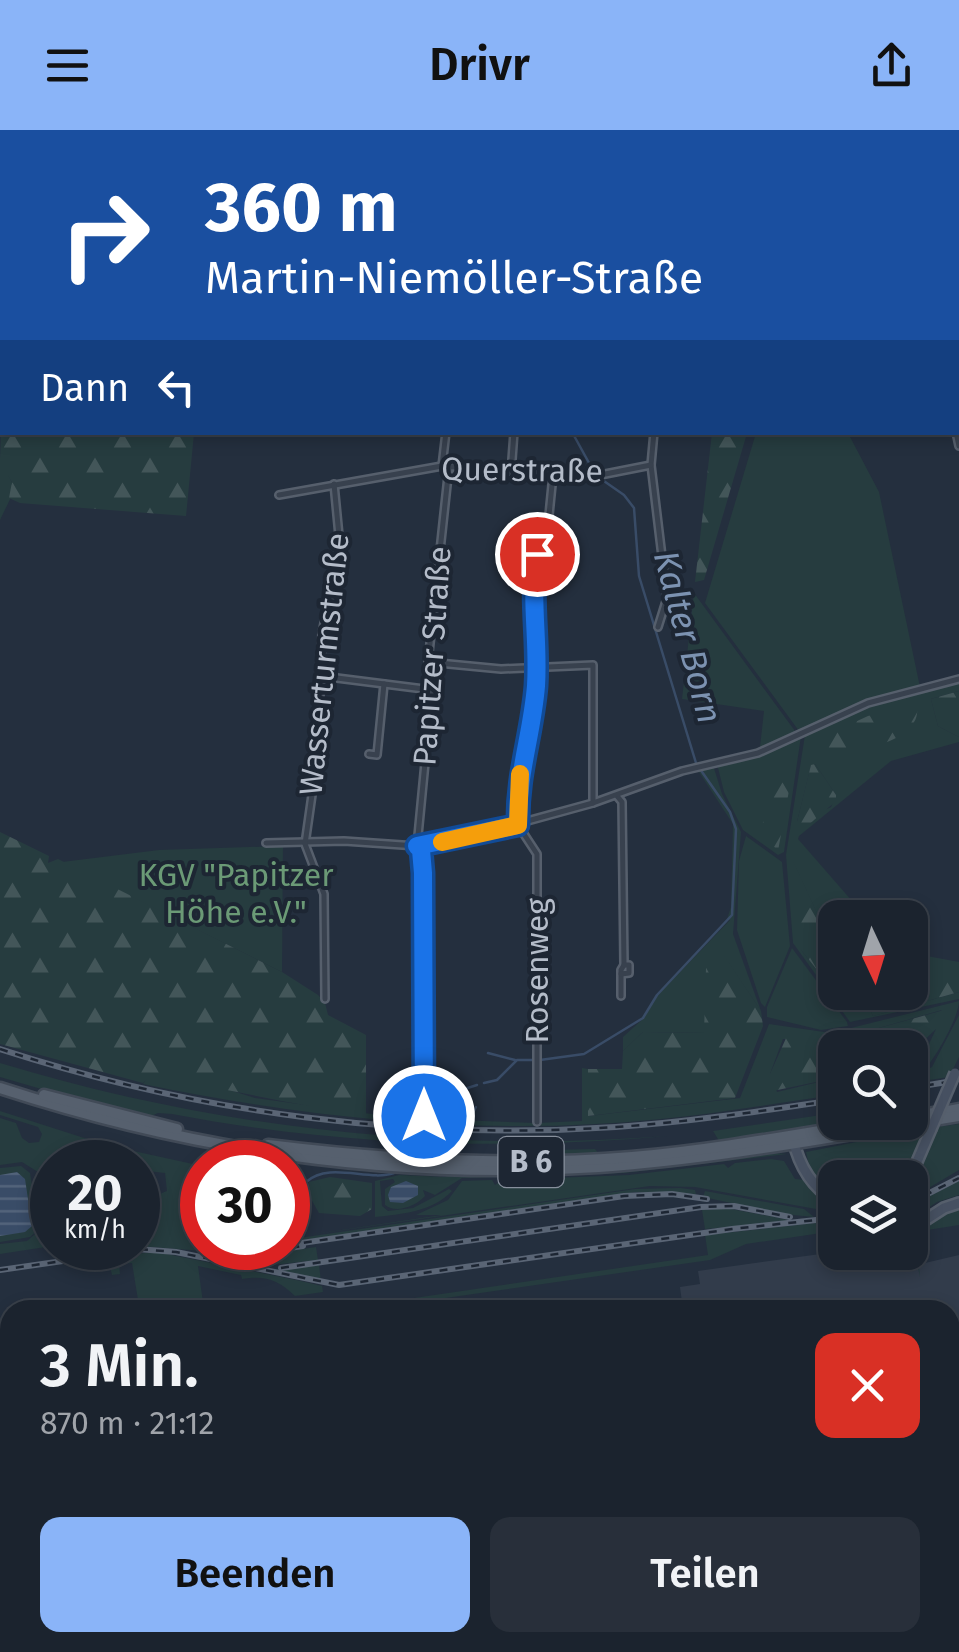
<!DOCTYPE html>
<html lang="de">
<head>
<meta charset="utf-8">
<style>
	:root { --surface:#1b232e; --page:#282f3a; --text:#f1f3f6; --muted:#a0a4aa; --line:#39404a; --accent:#8ab4f8 }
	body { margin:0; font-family:"Fira Sans",sans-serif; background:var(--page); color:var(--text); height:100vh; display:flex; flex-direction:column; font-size:38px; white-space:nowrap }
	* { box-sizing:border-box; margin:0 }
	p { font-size:32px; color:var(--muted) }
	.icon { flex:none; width:55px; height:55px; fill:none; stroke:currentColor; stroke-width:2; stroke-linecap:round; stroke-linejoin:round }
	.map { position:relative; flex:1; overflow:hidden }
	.side { position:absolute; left:0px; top:1170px; width:960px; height:352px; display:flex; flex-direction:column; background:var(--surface); border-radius:30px 30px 0 0; box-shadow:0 5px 15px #0003,0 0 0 2px var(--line) }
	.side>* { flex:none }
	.guide { position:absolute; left:0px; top:0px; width:960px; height:305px; box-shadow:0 5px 15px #0003,0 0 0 2px var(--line); background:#1a4fa0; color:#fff; overflow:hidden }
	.needle { width:65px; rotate:176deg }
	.controls { position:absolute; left:818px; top:770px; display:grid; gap:20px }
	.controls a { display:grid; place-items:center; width:110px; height:110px; border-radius:20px; background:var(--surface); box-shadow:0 5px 15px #0003,0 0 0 2px var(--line); font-size:50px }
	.speed { position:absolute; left:30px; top:1010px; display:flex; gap:20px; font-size:50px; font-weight:700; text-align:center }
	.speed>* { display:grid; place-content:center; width:130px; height:130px; border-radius:50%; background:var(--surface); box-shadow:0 5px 15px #0003,0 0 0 2px var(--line); line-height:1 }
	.speed small { font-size:25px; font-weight:400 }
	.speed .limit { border:15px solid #d22; background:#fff; color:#111 }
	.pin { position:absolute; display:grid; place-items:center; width:85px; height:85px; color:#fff; margin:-42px; border:5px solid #fff; border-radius:50%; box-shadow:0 2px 10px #0007 }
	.me { position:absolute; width:110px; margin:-55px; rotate:0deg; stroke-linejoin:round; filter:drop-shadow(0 0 8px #0008) }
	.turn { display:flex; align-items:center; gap:35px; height:210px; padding:0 40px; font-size:45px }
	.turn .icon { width:130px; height:130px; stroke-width:2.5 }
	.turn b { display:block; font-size:70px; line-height:85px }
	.then { display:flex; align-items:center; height:95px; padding:0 40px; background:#0003; gap:20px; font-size:38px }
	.round { display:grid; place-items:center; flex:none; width:105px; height:105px; border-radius:20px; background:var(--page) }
	.summary { display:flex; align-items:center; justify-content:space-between; height:170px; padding:0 40px }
	h1 { font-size:60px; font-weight:600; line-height:75px }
	.action { display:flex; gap:20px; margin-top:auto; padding:20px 40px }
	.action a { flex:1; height:115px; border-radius:20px; background:var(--accent); color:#111; font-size:40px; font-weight:600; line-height:115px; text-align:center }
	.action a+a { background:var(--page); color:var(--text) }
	header { display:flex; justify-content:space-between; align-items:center; height:130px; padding:0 40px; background:var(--accent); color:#111; font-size:45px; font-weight:600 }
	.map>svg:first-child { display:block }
</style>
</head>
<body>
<header><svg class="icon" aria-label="menu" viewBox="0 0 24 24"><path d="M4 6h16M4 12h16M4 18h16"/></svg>Drivr<svg class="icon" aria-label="share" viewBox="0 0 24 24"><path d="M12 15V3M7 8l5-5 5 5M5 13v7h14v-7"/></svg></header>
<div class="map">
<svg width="959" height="1522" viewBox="0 0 959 1522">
	<defs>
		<pattern id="forest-firs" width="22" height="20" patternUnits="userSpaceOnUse" patternTransform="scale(2.5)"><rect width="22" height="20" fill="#263c3f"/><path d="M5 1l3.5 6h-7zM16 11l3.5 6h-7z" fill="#435659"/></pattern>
		<pattern id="water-rules" width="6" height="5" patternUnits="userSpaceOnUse" patternTransform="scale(2.5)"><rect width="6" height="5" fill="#394c67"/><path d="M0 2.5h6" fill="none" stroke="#53647b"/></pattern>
	</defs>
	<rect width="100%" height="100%" fill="#242f3e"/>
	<path fill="#323c4b" d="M835 1122 913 1125 914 1133H925L959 1125V1522H0V1241L10 1240V1512H950V1180H625L682 1172 680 1157 700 1154 698 1141Z"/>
	<g fill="#263c3f" fill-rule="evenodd">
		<path d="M756 303H848L879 362 920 557 868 572 799 601 705 473Z"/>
		<path d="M0 327 15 359 0 390Z"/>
		<path d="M694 463 795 601 796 604 760 620 743 624 760 617 764 581 682 569Z"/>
		<path d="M959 552V561L931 569 938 596 959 607V612L891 631 799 706 798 709 866 787H859L848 775 827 785 835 803V822L793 732 802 821 848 879 860 875 854 863H862L873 886 959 862V869L850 892 793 813 786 725 805 605 868 576ZM815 634 836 665 831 677 797 692 811 636Z"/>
		<path d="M801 606 784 722 778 725 743 700 724 662 717 634 761 625Z"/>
		<path d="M713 635 722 664 741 702 733 804 761 881 723 825 704 903 643 902 623 921V907L644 888 658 865 730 790 727 789 731 777 733 694 697 639Z"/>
		<path d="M746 706 782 732 790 816 765 877 761 873 737 800 739 731Z"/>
		<path d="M283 716 282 842 62 732 159 720Z"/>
		<path d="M792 818 847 892 848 896 821 900 767 887V877Z"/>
		<path d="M959 871C959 888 934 931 922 942L932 937 959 885V927L949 947 910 953V931L922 929 936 899 910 924V918L905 917 942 880 830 912 783 909 770 944 777 962 835 948V965C777 973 719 983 661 989 487 1007 313 989 143 954L149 945 217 956 255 968 401 988 535 993 582 991V938L588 939 589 986 740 968 769 894 831 903Z"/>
		<path d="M0 933C218 999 441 1023 668 1006 502 1021 336 1015 172 984L158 983 144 989 0 947Z"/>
		<path d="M0 981 106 1015 202 1036V1118H254L217 1122 138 1116V1078C150 1076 154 1065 167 1061L165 1043 138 1040V1032H52V1040L48 1033 43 1034 44 1041 38 1042 22 1032 0 1035V988L16 993 22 1008 29 1013 39 1012 42 1004 38 997 0 985Z"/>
		<path d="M835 983V992L854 993 721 1014 713 1001Z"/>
		<path d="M959 994V1040L910 1069V1053L937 997Z"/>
		<path d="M927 998 904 1047 835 1048V1067L811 1044 806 1022Z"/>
		<path d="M595 1019 598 1023 508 1027 509 1021Z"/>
		<path d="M760 1022 787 1024 624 1043 462 1048 435 1065 423 1060 425 1066C416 1076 396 1084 385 1075V1059L395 1052 393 1049 380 1051 382 1076 388 1081 413 1078 449 1059 452 1061C432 1082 402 1084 375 1087V1051L399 1045 446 1047 447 1042Z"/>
		<path d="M771 1029 784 1031 795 1049 805 1050 835 1074V1086L818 1087 816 1079 695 1057 650 1056 288 1108 442 1085H416L448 1070 462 1051 492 1050 495 1055 502 1050 629 1045 724 1034 728 1038 735 1033Z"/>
		<path d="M21 1036 30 1043 39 1099 30 1107 0 1112V1038Z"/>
		<path d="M959 1051V1065L937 1072 910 1090V1076Z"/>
		<path d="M680 1058 695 1060 696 1064 636 1062 288 1113 292 1109 635 1059Z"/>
		<path d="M705 1061 804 1079 814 1087 783 1084 703 1067Z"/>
		<path d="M959 1068V1095L915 1102 912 1105 911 1092 938 1074Z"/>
		<path d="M726 1078 795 1091 705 1099 702 1080Z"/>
		<path d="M52 1086V1116L0 1124V1114L27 1111 41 1099 50 1098 49 1087Z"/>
		<path d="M835 1091V1101L746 1114 710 1130 362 1180H332L708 1125 705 1105Z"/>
		<path d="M915 1108 919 1133 914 1134 912 1125 905 1127 906 1136 919 1135 920 1147 918 1138 888 1141 885 1123 910 1122 912 1109Z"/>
		<path d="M316 1117 318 1130 263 1136 223 1130Z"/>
		<path d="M157 1122 301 1151 322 1156 323 1162 295 1166C279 1150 265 1145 242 1149L241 1145 198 1136 204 1180H120L139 1176 132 1133 119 1134 120 1144 112 1145 108 1129 121 1125Z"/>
		<path d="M319 1135 321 1151 272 1141Z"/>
		<path d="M10 1311V1512H303L304 1522H0V1312Z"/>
	</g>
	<g fill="url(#forest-firs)">
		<path d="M2 270V302L194 303 186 386 20 373 9 368 12 352 0 332Z"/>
		<path d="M712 303H747L704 450 695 452Z"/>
		<path d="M959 561V607L938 596 931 569Z"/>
		<path d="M916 573C929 614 835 630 814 618L816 610 868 586Z"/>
		<path d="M792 619 796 622 778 721 760 702 785 623Z"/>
		<path d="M815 634 836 665V671L806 697 797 692 811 635Z"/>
		<path d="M0 702 49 726 48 733 58 729 282 842 318 865 325 873 328 885 366 905V984C293 976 222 957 150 946L143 953 0 914Z"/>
		<path d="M793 731 835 822V862L854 863 860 876 848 879 802 821 799 814 787 735Z"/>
		<path d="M910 823 959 832V862L873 886 862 863 910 862Z"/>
		<path d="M723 824 761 881 763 896 735 968 588 986V939H622L623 921 643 902 704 903 706 838Z"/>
		<path d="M944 880 905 917 835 918V948L744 967 752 947 770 944 787 906 829 912Z"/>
		<path d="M330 1047 372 1053V1079L360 1086 319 1083 310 1067 309 1052Z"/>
	</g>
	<g fill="url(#water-rules)">
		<path d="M17 1042 25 1049 32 1096 25 1102 0 1106V1045Z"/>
		<path d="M406 1051 418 1056V1065L403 1073 390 1072 388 1065 391 1057Z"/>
	</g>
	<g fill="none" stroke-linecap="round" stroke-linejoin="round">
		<g stroke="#394c67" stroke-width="2.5">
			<path d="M456 0 459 2"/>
			<path d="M572 302 594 342"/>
			<path d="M601 349 624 365 634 378 639 446 696 633"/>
			<path d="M488 923 515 930"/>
			<path d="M540 930 584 924 643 888 657 865 732 785 736 699 730 682 700 639"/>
			<path d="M484 953 497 950 517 930H534"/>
			<path d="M427 971 477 955"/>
			<path d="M399 988 463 991 471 987 476 977"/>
			<path d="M397 1011V1008"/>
			<path d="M300 1081 308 1069 306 1052C330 1031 368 1052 394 1043"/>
		</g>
		<g stroke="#3f4a5a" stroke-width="14">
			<path d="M322 1512 323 1522"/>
			<path d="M347 1512 349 1522"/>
			<path d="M556 1512 558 1522"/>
			<path d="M582 1512 583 1522"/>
			<path d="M607 1512 608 1522"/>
			<path d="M810 1512 811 1522"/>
			<path d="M860 1512 862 1522"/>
		</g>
		<defs>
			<g id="street">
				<path d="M77 0V2"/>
				<path d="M117 0V2"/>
				<path d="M22 2 23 0"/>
				<path d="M476 2V0"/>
				<path d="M730 2V0"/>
				<path d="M867 2 868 0"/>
				<path d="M955 2 956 0"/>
				<path d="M0 119 2 118"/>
				<path d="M0 210 2 188"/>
				<path d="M0 233H2"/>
				<path d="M654 302 651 335 667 468 658 497"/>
				<path d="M956 302 959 316"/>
				<path d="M442 336 446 302"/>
				<path d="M511 343 514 302"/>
				<path d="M279 365 442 336 590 347 651 335"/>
				<path d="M428 532 501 539 593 535V673"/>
				<path d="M321 546 432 560"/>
				<path d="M369 624 377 625 384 554"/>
				<path d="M617 666 622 672 624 835 621 840V866"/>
				<path d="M266 713 344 711 417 716 469 707 593 673 682 641 758 623 868 573 959 549"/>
				<path d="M621 844 629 843V835H624"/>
				<path d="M325 869 324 764 305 714 318 623 322 503 340 416 334 354"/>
				<path d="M424 986 423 743 421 720 417 716 432 560 428 532 449 337"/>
				<path d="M537 992V724L518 695V673L521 632 536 554 533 452 537 424 548 395 553 345"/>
			</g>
			<g id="secondary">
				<path d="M793 1009C799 1036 811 1057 835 1071"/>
				<path d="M910 1048 931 999"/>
				<path d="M910 1100 944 1078 959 1073"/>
			</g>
			<g id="primary">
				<path d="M0 958C193 1021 396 1050 599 1037 711 1029 821 1009 931 991"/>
				<path d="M44 965 177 999"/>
				<path d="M943 982 959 979"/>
				<path d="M910 987 934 983"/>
				<path d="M940 989 959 986"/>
				<path d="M268 1015C389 1030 510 1037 632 1027 713 1020 793 1005 873 992"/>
			</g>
		</defs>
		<use href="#street" stroke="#565f6c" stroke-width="10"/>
		<use href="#secondary" stroke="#565f6c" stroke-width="14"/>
		<use href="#primary" stroke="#414a57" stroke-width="15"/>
		<use href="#street" stroke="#38414e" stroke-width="5"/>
		<use href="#secondary" stroke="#465061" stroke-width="9"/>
		<use href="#primary" stroke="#56606e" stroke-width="10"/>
		<defs>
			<g id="rail">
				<path d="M0 919C198 983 409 1011 616 997 690 992 762 981 835 970"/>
				<path d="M910 958 947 952"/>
				<path d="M910 1073 959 1048"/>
				<path d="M288 1115 624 1066 672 1064 707 1069"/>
				<path d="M124 1118 176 1122 339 1155 732 1099 835 1088"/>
				<path d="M228 1127 303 1116"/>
				<path d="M281 1138 701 1077 734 1076 790 1087"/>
				<path d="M0 1140 140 1120"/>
			</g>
		</defs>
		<use href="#rail" stroke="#5a6575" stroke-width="6"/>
		<use href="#rail" stroke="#1d2633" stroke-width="2.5" stroke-dasharray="8" stroke-linecap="butt"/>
		<defs>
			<path id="secondary-bridge" d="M931 999 955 943"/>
		</defs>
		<use href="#secondary-bridge" stroke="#565f6c" stroke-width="14" stroke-linecap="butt"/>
		<use href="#secondary-bridge" stroke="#465061" stroke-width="9"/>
	</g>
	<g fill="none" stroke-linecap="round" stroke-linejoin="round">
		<defs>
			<path id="route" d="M424 986 423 743 421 720 417 716 518 695C517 643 532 605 536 556 539 510 530 471 537 424"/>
		</defs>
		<use href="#route" stroke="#114b97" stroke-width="25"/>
		<use href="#route" stroke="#1a73e8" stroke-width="18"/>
		<path stroke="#f59e0b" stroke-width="18" d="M442 712 518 695 520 644"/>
	</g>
	<g text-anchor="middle" stroke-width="8" stroke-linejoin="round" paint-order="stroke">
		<rect fill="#1d2633" stroke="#878f9c" stroke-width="2.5" x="498.5" y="1007" width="65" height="50" rx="8"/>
		<g font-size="30" font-weight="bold" fill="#b4bcc9">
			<text x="531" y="1042">B 6</text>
		</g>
		<g font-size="32" fill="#b4bcc9" stroke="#1d2633">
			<text transform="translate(522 340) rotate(1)" y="11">Querstraße</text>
			<text transform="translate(432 526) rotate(-86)" y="11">Papitzer Straße</text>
			<text transform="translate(324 534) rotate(-84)" y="11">Wasserturmstraße</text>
			<text transform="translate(537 841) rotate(-90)" y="11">Rosenweg</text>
		</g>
		<g font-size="32" fill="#6b9a76" stroke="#1d2633">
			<text x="236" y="756">KGV "Papitzer<tspan x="236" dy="37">Höhe e.V."</tspan></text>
		</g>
		<g font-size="35" font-style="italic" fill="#7c92b1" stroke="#1d2633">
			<text transform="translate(688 507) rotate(75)" y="12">Kalter Born</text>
		</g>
	</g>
</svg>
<div class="controls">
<a><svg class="needle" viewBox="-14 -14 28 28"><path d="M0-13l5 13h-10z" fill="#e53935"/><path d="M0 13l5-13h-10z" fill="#a0a4aa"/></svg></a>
<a><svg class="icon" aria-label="search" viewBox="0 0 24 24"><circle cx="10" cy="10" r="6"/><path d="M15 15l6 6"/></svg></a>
<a><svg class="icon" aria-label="layers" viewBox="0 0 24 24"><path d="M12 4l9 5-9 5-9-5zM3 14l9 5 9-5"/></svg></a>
</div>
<div class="speed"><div>20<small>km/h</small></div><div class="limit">30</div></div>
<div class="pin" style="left:537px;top:424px;background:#d93025"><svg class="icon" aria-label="arrive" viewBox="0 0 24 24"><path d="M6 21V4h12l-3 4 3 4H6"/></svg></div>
<svg class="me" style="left:424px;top:986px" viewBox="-20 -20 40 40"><circle r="17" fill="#1a73e8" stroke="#fff" stroke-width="3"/><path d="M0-11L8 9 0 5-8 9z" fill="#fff"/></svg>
<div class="guide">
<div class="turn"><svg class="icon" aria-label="right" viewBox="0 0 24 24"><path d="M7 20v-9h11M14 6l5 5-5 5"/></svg><div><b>360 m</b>Martin-Niemöller-Straße</div></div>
<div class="then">Dann<svg class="icon" aria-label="left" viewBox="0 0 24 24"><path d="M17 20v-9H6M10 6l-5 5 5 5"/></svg></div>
</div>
<section class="side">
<div class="summary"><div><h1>3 Min.</h1><p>870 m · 21:12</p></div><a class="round" style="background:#d93025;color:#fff"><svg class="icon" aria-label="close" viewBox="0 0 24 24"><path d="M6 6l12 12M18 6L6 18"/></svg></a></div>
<div class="action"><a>Beenden</a><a>Teilen</a></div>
</section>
</div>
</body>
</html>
